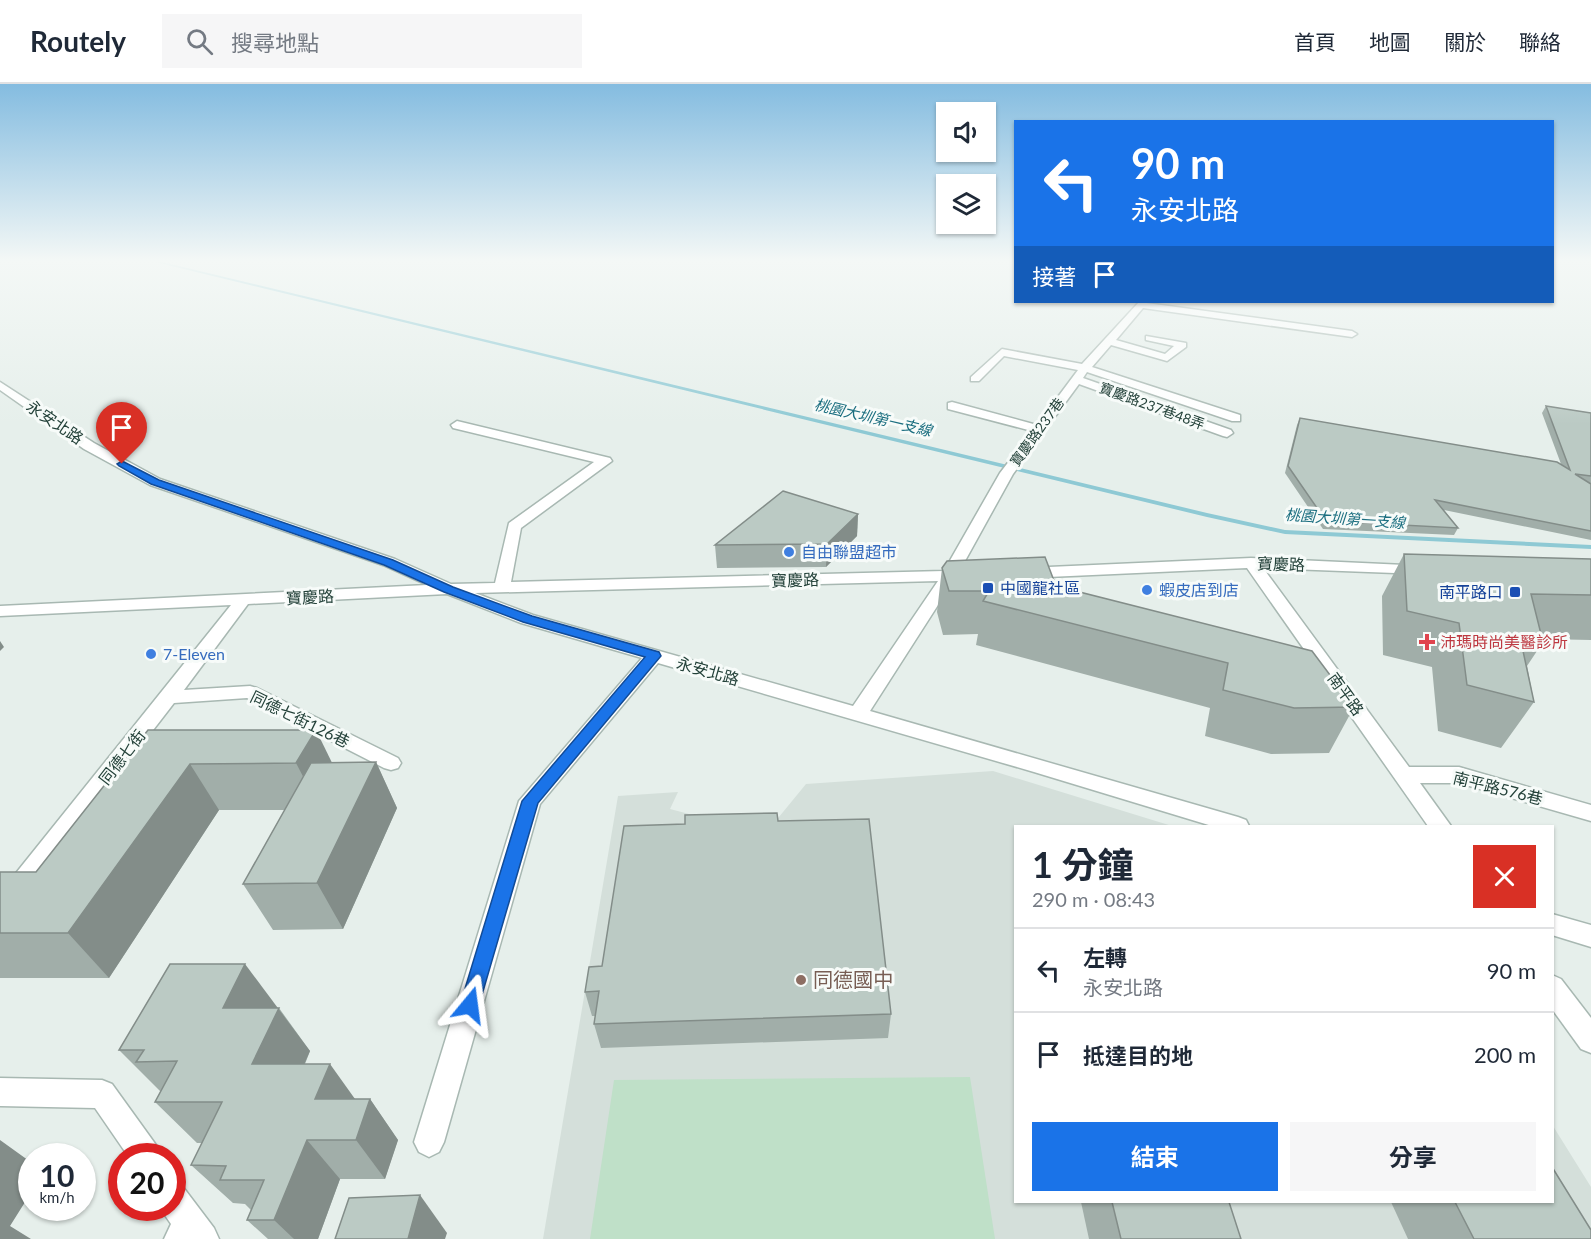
<!DOCTYPE html>
<html lang="zh-TW">
<head>
<meta charset="utf-8">
<style>
	:root { --surface:#fff; --page:#f6f6f7; --text:#1f2937; --muted:#747a83; --line:#e0e1e3; --accent:#1a73e8 }
	body { margin:0; font-family:Lato,"Noto Sans TC",sans-serif; background:var(--page); color:var(--text); height:100vh; display:flex; flex-direction:column; font-size:22px; white-space:nowrap }
	* { box-sizing:border-box; margin:0 }
	p { font-size:20px; color:var(--muted) }
	.icon { flex:none; width:33px; height:33px; fill:none; stroke:currentColor; stroke-width:2; stroke-linecap:round; stroke-linejoin:round }
	.map { position:relative; flex:1; overflow:hidden }
	.drawer { position:absolute; left:1014px; top:741px; width:540px; height:378px; display:flex; flex-direction:column; background:var(--surface); border-radius:0px; box-shadow:0 2px 4px #0004 }
	.drawer>* { flex:none }
	.guide { position:absolute; left:1014px; top:36px; width:540px; height:183px; border-radius:0px; box-shadow:0 2px 4px #0004; background:#1a73e8; color:#fff; overflow:hidden }
	.fabs { position:absolute; left:936px; top:18px; display:grid; gap:12px }
	.fabs a { display:grid; place-items:center; width:60px; height:60px; border-radius:0px; background:var(--surface); box-shadow:0 2px 4px #0004; font-size:30px }
	.speed { position:absolute; left:18px; top:1059px; display:flex; gap:12px; font-size:30px; font-weight:700; text-align:center }
	.speed>* { display:grid; place-content:center; width:78px; height:78px; border-radius:50%; background:var(--surface); box-shadow:0 2px 4px #0004; line-height:1 }
	.speed small { font-size:15px; font-weight:400 }
	.speed .limit { border:9px solid #d22; background:#fff; color:#111 }
	.pin { position:absolute; display:grid; place-items:center; width:51px; height:51px; color:#fff; margin:-62px -26px; border-radius:50% 50% 50% 0; rotate:-45deg; box-shadow:0 0 6px #0007 }
	.pin .icon { rotate:45deg }
	.me { position:absolute; width:66px; margin:-33px; rotate:16deg; stroke-linejoin:round; filter:drop-shadow(0 0 4px #0008) }
	.turn { display:flex; align-items:center; gap:21px; height:126px; padding:0 18px; font-size:27px }
	.turn .icon { width:78px; height:78px; stroke-width:2.5 }
	.turn b { display:block; font-size:42px; line-height:51px }
	.then { display:flex; align-items:center; height:57px; padding:0 18px; background:#0003; gap:12px; font-size:22px }
	.round { display:grid; place-items:center; flex:none; width:63px; height:63px; border-radius:0px; background:var(--page) }
	.head { display:flex; align-items:center; justify-content:space-between; height:102px; padding:0 18px }
	h1 { font-size:36px; font-weight:700; line-height:45px }
	.button { display:flex; gap:12px; margin-top:auto; padding:12px 18px }
	.button a { flex:1; height:69px; border-radius:0px; background:var(--accent); color:#fff; font-size:24px; font-weight:700; line-height:69px; text-align:center }
	.button a+a { background:var(--page); color:var(--text) }
	ul { padding:0; list-style:none }
	li { display:flex; align-items:center; gap:18px; height:84px; padding:0 18px; border-top:2px solid var(--line) }
	li div { flex:1 }
	li b { display:block; font-size:22px }
	li em { font-style:normal }
	header { display:flex; align-items:center; gap:36px; box-sizing:border-box; height:84px; padding:0 30px; background:var(--surface); border-bottom:2px solid var(--line) }
	header strong { font-size:28px }
	nav { display:flex; gap:33px; margin-inline-start:auto; font-size:21px }
	.search { width:420px; height:54px; background:var(--page); display:flex; align-items:center; gap:15px; box-sizing:border-box; padding:0 21px; border-radius:0px; color:var(--muted); font-size:22px }
	.map>svg:first-child { display:block }
</style>
</head>
<body>
<header>
<strong>Routely</strong>
<div class="search"><svg class="icon" aria-label="search" viewBox="0 0 24 24"><circle cx="10" cy="10" r="6"/><path d="M15 15l6 6"/></svg>搜尋地點</div>
<nav><a>首頁</a><a>地圖</a><a>關於</a><a>聯絡</a></nav>
</header>
<div class="map">
<svg width="1591" height="1155" viewBox="0 0 1591 1155">
	<rect width="100%" height="100%" fill="#e6efeb"/>
	<path fill="#d4dfda" d="M993 687 1172 742H1016V1118H1552L1553 1042 1591 1103V1155H543L618 712 678 708 670 725 765 750 806 700Z"/>
	<path fill="#bfe0c8" d="M970 993 995 1155H590L614 996Z"/>
	<g fill="none" stroke-linecap="round" stroke-linejoin="round">
		<path fill="#8ec9d4" fill-rule="evenodd" d="M155 178H162L1207 429 1285 446 1591 461V465L1285 450 1207 433Z"/>
		<defs>
			<g id="minor">
				<path d="M1139 218 1352 247 1357 250 1352 253 1143 224 1116 256 1165 270 1174 262 1146 256V252L1186 259V263L1167 277 1111 261 1092 283 1240 331V337H1232L1087 288 1083 294 1231 346 1233 349 1227 353 1223 352 1079 300 1013 390 960 486 972 488 974 491 972 494 954 496 870 627 1238 733 1246 736 1249 742H1212L1034 688 658 579 540 720 444 1058 439 1068 429 1073 419 1068 414 1058 519 717 642 574 521 539 447 510 248 520 184 606 250 602 257 604 398 674 401 679 398 684 391 686 384 684 247 614 174 619 8 834 0 837V809L231 521 0 532V522L427 501 383 481 150 401 84 365 0 306V298L94 359 160 395 395 475 451 500 495 499 509 439 594 378 453 344 451 341 457 337 610 374 612 377 521 444 511 498 944 487 1000 389 1032 347 948 325V319L952 318 1037 341 1078 286 1004 272 979 297H971V293L1002 265 1082 280ZM938 497 853 622 533 531 475 509Z"/>
				<path d="M1251 474 1427 482 1429 485 1427 488 1421 490 1263 484 1409 683H1459L1591 721V737L1459 699H1420L1451 742H1428L1247 484 1026 494 1018 489 1026 484Z"/>
				<path d="M1552 830 1591 841V863L1552 851Z"/>
				<path d="M1552 891 1561 895 1591 934V969L1581 965 1552 925Z"/>
				<path d="M0 994 102 996 112 1000 156 1061 160 1072H128L95 1024 0 1022Z"/>
				<path d="M172 1099 183 1103 214 1144 219 1155H164L171 1140 160 1124H172Z"/>
			</g>
		</defs>
		<use href="#minor" stroke="#a8b8b2" stroke-width="3"/>
		<use href="#minor" fill="#fff" fill-rule="evenodd"/>
	</g>
	<g fill="#a1aea9">
		<path d="M1546 322 1591 329V456L1444 426 1458 444 1454 451 1323 445 1285 389 1297 341 1300 334 1561 380 1542 329Z"/>
		<path d="M858 430 857 452 826 483 717 484 715 461Z"/>
		<path d="M1404 470 1591 475V556L1542 555 1543 558 1527 582 1534 618 1501 664 1438 647 1432 583 1383 571 1382 512Z"/>
		<path d="M942 484 1056 502 1354 623 1329 669 1271 670 1205 652 1210 624 976 561 978 550 943 551 937 528Z"/>
		<path d="M148 646 332 679 376 678 397 724 343 845 273 846 243 800 285 726H219L109 894H0V788H36Z"/>
		<path d="M778 737 891 930 888 954 601 964 594 940 595 932H592L585 908 602 882Z"/>
		<path d="M277 924H279L310 967 305 980 355 1015H370L398 1056 385 1095H340L318 1155H268L247 1136 251 1126 245 1120 233 1119 191 1081 202 1059H197L155 1018 161 1008 119 966Z"/>
		<path d="M1081 1118H1229L1241 1155H1089Z"/>
		<path d="M1391 1118H1552L1591 1155H1408Z"/>
	</g>
	<g fill="#838d89">
		<path d="M858 430 857 452 826 483 827 460Z"/>
		<path d="M0 557 4 563 0 567Z"/>
		<path d="M316 646 338 691 320 725 296 679Z"/>
		<path d="M376 678 397 724 343 845 317 799Z"/>
		<path d="M190 680 219 726 109 894 68 849Z"/>
		<path d="M245 880 310 967 286 1022 252 980 223 924Z"/>
		<path d="M330 980 360 1022 315 1015Z"/>
		<path d="M370 1015 398 1056 385 1095 356 1056Z"/>
		<path d="M0 1056 32 1079V1107L10 1142 31 1155H0Z"/>
		<path d="M307 1056 340 1095 318 1155H294L274 1136Z"/>
		<path d="M420 1111 447 1149 445 1155H408Z"/>
	</g>
	<g fill="#bbcac4" stroke="#838d89" stroke-width="1.5">
		<path d="M1546 322 1591 329V392L1575 390 1591 400V447L1435 416 1458 444 1326 437 1288 382 1300 334 1557 378 1570 386Z"/>
		<path d="M783 407 858 430 827 460 715 461Z"/>
		<path d="M1404 470 1591 475V511L1531 510 1543 558 1520 553 1534 618 1467 601 1459 539 1407 527Z"/>
		<path d="M1045 473 1056 502 1312 567 1354 623 1294 624 1223 606 1228 579 983 517 989 507H949L942 484 947 477Z"/>
		<path d="M148 646H316L296 679 190 680 68 849H0V788H36Z"/>
		<path d="M376 678 317 799 243 800 311 679Z"/>
		<path d="M777 729 778 737 869 735 891 930 594 940 599 907 585 908 589 883 602 882 624 742 685 740V731Z"/>
		<path d="M170 880H245L223 924H279L252 980H330L315 1015H370L356 1056H307L274 1136H247L264 1096H220L226 1082 191 1081 222 1018H155L177 977 136 978 144 966H119Z"/>
		<path d="M1552 1083 1591 1146V1155H1474L1455 1118H1552Z"/>
		<path d="M420 1111 408 1155H335L349 1114Z"/>
		<path d="M1112 1118H1229L1241 1155H1121Z"/>
	</g>
	<linearGradient id="sky" x2="0" y2="1"><stop stop-color="#84bce0"/><stop offset="0.52" stop-color="#f4f8f6"/><stop offset="1" stop-color="#f4f8f6" stop-opacity="0"/></linearGradient>
	<rect width="1591" height="340" fill="url(#sky)"/>
	<path fill="#1a73e8" stroke="#114b97" stroke-width="1.5" d="M122 377 159 396 393 476 453 503 532 532 659 568 661 572 538 719 477 928 470 931 462 928 460 921 522 717 645 573 523 538 444 508 384 481 151 400 119 382 117 380Z"/>
	<g fill="#3f7fe0" stroke="#f7fbf9" stroke-width="2">
		<circle cx="789" cy="468" r="6"/>
		<circle cx="1147" cy="506" r="6"/>
		<circle cx="151" cy="570" r="6"/>
	</g>
	<g fill="#1a4fb4" stroke="#f7fbf9" stroke-width="2">
		<rect x="982" y="498" width="12" height="12" rx="3"/>
		<rect x="1509" y="502" width="12" height="12" rx="3"/>
	</g>
	<path fill="#e0444e" stroke="#f7fbf9" stroke-width="2" d="M1424 549h6v6h6v6h-6v6h-6v-6h-6v-6h6z"/>
	<circle fill="#8d6e63" stroke="#f7fbf9" stroke-width="2" cx="801" cy="896" r="6"/>
	<g text-anchor="middle" stroke-width="6" stroke-linejoin="round" paint-order="stroke">
		<g font-size="14" fill="#24423a" stroke="#f7fbf9">
			<text transform="translate(1152 322) rotate(20)" y="5">寶慶路237巷48弄</text>
			<text transform="translate(1037 348) rotate(-54)" y="5">寶慶路237巷</text>
		</g>
		<g font-size="15" font-style="italic" fill="#1c6f80" stroke="#f7fbf9">
			<text transform="translate(873 334) rotate(13)" y="5">桃園大圳第一支線</text>
			<text transform="translate(1345 435) rotate(4)" y="5">桃園大圳第一支線</text>
		</g>
		<g font-size="16" fill="#24423a" stroke="#f7fbf9">
			<text transform="translate(55 338) rotate(34)" y="6">永安北路</text>
			<text transform="translate(1281 480) rotate(2)" y="6">寶慶路</text>
			<text transform="translate(795 496) rotate(-2)" y="6">寶慶路</text>
			<text transform="translate(310 513) rotate(-3)" y="6">寶慶路</text>
			<text transform="translate(708 587) rotate(16)" y="6">永安北路</text>
			<text transform="translate(1346 610) rotate(54)" y="6">南平路</text>
			<text transform="translate(300 635) rotate(26)" y="6">同德七街126巷</text>
			<text transform="translate(122 673) rotate(-52)" y="6">同德七街</text>
			<text transform="translate(1498 704) rotate(14)" y="6">南平路576巷</text>
		</g>
		<g font-size="16" fill="#366cbe" stroke="#f7fbf9" text-anchor="start">
			<text x="801" y="474">自由聯盟超市</text>
			<text x="1159" y="512">蝦皮店到店</text>
			<text x="163" y="576">7-Eleven</text>
		</g>
		<g font-size="16" fill="#164399" stroke="#f7fbf9" text-anchor="start">
			<text x="1000" y="510">中國龍社區</text>
			<text x="1503" y="514" text-anchor="end">南平路口</text>
		</g>
		<g font-size="16" fill="#be3a42" stroke="#f7fbf9" text-anchor="start">
			<text x="1440" y="564">沛瑪時尚美醫診所</text>
		</g>
		<g font-size="20" fill="#785e54" stroke="#f7fbf9" text-anchor="start">
			<text x="813" y="903">同德國中</text>
		</g>
	</g>
</svg>
<div class="fabs">
<a><svg class="icon" aria-label="sound" viewBox="0 0 24 24"><path d="M4 9h4l5-4v14l-5-4H4zM17 9q2 3 0 6"/></svg></a>
<a><svg class="icon" aria-label="layers" viewBox="0 0 24 24"><path d="M12 4l9 5-9 5-9-5zM3 14l9 5 9-5"/></svg></a>
</div>
<div class="speed"><div>10<small>km/h</small></div><div class="limit">20</div></div>
<div class="pin" style="left:122px;top:380px;background:#d93025"><svg class="icon" aria-label="arrive" viewBox="0 0 24 24"><path d="M6 21V4h12l-3 4 3 4H6"/></svg></div>
<svg class="me" style="left:470px;top:921px" viewBox="-20 -20 40 40"><path d="M0-17L14 15 0 8-14 15z" fill="#1a73e8" stroke="#fff" stroke-width="4"/></svg>
<div class="guide">
<div class="turn"><svg class="icon" aria-label="left" viewBox="0 0 24 24"><path d="M17 20v-9H6M10 6l-5 5 5 5"/></svg><div><b>90 m</b>永安北路</div></div>
<div class="then">接著<svg class="icon" aria-label="arrive" viewBox="0 0 24 24"><path d="M6 21V4h12l-3 4 3 4H6"/></svg></div>
</div>
<section class="drawer">
<div class="head"><div><h1>1 分鐘</h1><p>290 m · 08:43</p></div><a class="round" style="background:#d93025;color:#fff"><svg class="icon" aria-label="close" viewBox="0 0 24 24"><path d="M6 6l12 12M18 6L6 18"/></svg></a></div>
<ul>
<li><svg class="icon" aria-label="left" viewBox="0 0 24 24"><path d="M17 20v-9H6M10 6l-5 5 5 5"/></svg><div><b>左轉</b><p>永安北路</p></div><em>90 m</em></li>
<li><svg class="icon" aria-label="arrive" viewBox="0 0 24 24"><path d="M6 21V4h12l-3 4 3 4H6"/></svg><div><b>抵達目的地</b></div><em>200 m</em></li>
</ul>
<div class="button"><a>結束</a><a>分享</a></div>
</section>
</div>
</body>
</html>
